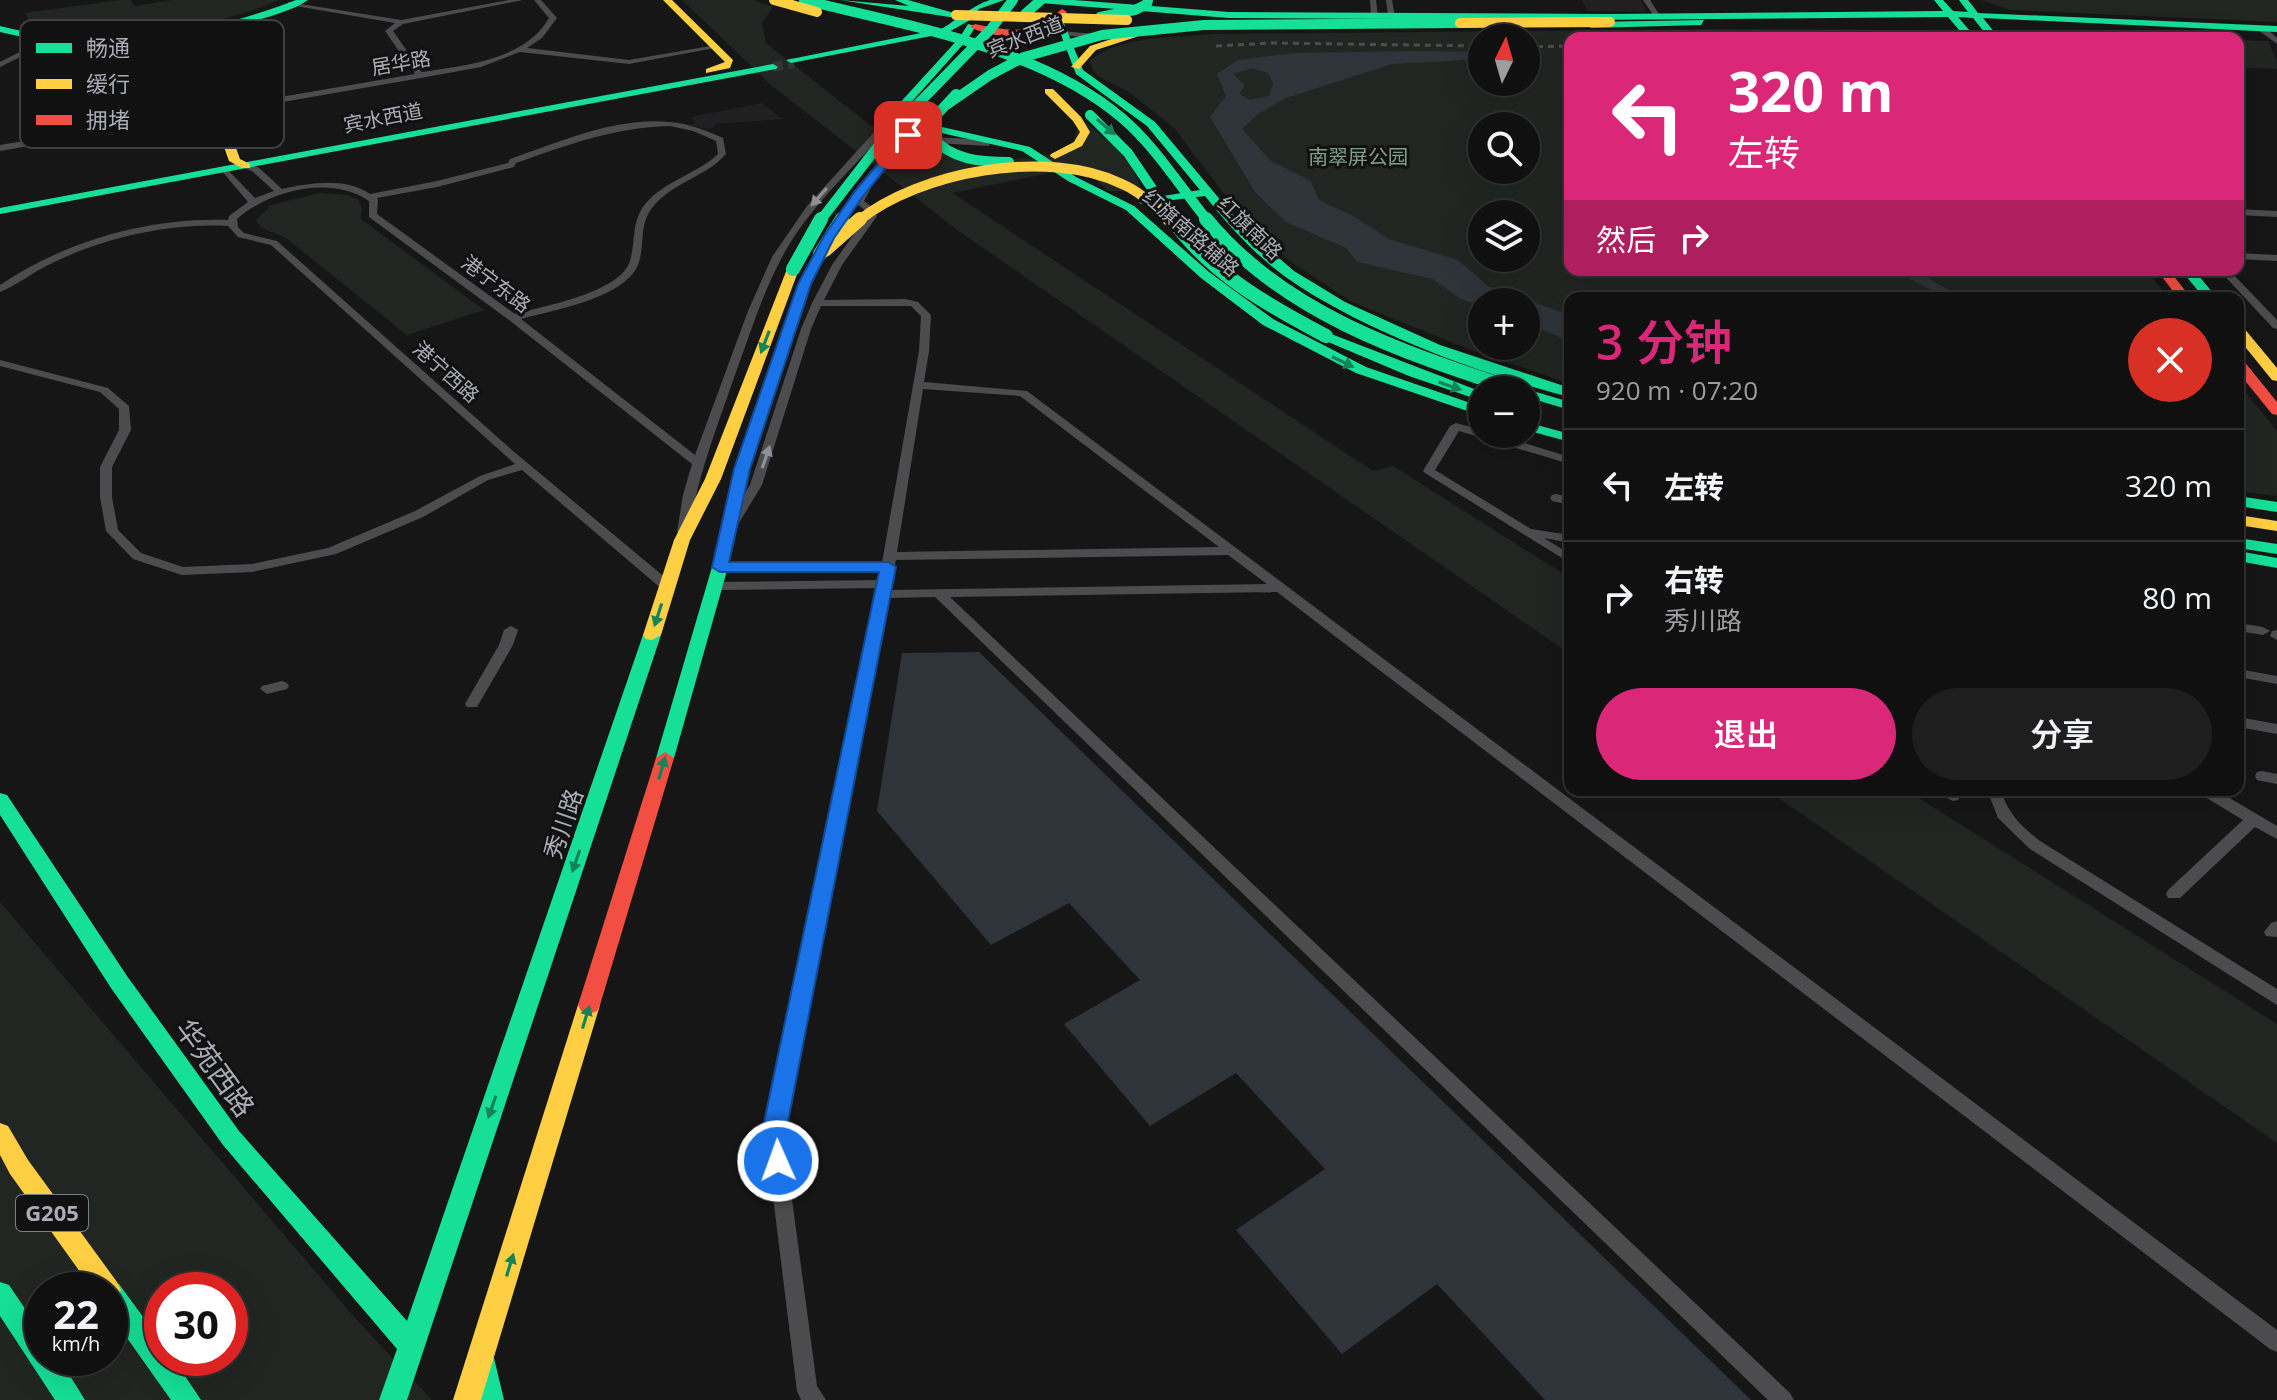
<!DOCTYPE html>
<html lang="zh">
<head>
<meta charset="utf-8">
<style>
	:root { --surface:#101011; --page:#1e1e1f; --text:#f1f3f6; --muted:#9c9d9f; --line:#303031; --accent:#db2777 }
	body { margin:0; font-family:"Open Sans","Noto Sans SC",sans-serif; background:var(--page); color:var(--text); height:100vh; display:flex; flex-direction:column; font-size:30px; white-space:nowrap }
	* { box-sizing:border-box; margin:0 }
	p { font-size:26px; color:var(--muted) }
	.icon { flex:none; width:44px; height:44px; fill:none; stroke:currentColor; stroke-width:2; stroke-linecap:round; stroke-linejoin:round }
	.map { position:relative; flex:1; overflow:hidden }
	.panel { position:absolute; left:1564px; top:292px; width:680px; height:504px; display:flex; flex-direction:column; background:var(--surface); border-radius:16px; box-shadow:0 8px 32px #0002,0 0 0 2px var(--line) }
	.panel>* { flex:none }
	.guide { position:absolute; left:1564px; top:32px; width:680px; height:244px; border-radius:16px; box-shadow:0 8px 32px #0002,0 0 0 2px var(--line); background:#db2777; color:#fff; overflow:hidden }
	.needle { width:52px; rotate:5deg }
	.tools { position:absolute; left:1468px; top:24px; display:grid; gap:16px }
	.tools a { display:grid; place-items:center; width:72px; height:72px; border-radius:50%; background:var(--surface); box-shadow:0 8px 32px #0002,0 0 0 2px var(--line); font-size:40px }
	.speed { position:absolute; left:24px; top:1272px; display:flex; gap:16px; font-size:40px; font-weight:700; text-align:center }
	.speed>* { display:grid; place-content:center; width:104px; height:104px; border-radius:50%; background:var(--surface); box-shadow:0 8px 32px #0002,0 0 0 2px var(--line); line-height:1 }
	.speed small { font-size:20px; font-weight:400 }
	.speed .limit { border:12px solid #d22; background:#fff; color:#111 }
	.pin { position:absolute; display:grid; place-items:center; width:68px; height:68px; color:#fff; margin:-34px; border-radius:16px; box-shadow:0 4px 12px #0006 }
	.me { position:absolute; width:88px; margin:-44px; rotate:358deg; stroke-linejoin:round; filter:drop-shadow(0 0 6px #0008) }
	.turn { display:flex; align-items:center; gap:28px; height:168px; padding:0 32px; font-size:36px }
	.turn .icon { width:104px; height:104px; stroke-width:2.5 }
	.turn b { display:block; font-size:56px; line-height:68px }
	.then { display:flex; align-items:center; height:76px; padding:0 32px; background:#0003; gap:16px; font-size:30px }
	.round { display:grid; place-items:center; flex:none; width:84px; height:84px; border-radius:42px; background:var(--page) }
	.summary { display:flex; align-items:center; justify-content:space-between; height:136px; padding:0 32px }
	h1 { font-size:48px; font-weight:600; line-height:60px; color:var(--accent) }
	.cta { display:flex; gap:16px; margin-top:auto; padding:16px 32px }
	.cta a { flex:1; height:92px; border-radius:48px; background:var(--accent); color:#fff; font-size:32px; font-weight:600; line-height:92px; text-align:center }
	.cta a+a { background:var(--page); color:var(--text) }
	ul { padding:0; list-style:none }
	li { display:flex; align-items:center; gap:24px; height:112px; padding:0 32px; border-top:2px solid var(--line) }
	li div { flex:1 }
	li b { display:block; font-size:30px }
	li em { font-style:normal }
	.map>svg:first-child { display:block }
</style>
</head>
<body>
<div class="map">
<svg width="2277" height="1400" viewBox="0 0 2277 1400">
	<rect width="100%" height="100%" fill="#161617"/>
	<g fill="#202022">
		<path d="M1582 0H1640L1647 12 1587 11Z"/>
		<path d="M762 103 783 119 717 124 710 129 687 125 696 123 691 117Z"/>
	</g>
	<g fill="#212622" fill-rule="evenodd">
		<path d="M120 0H131L134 6 172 0H279C214 29 97 47 29 21L25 13Z"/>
		<path d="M682 0H753L773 7 762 23 766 43 874 128 951 151 998 159 1042 158 1073 143 1080 117 1128 158 1143 192 1109 191 1079 167 952 193 1373 471 1393 466 1570 578V654L960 232 772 86Z"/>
		<path d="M1981 0H2277V22L2011 10Z"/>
		<path d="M1723 29 1939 30 1953 38H1570V270H2146L2169 298H1570V384L1466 348 1352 302 1288 260 1228 199 1174 128 1130 93 1096 75 1089 61C1120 35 1172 38 1212 34ZM1482 38H1526V82H1482ZM1482 126H1526V170H1482ZM1482 214H1526V258H1482ZM1482 302H1526V346H1482Z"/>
		<path d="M2238 40 2268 41 2277 61V69L2238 67Z"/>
		<path d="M320 193 347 195 359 200 362 209 361 219 484 310 407 335 286 238 262 228 256 220 271 205Z"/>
		<path d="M2238 383 2277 431V496L2238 491Z"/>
		<path d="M1767 790H1906L2277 1024V1143Z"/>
		<path d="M0 902 355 1318 432 1400H0ZM42 1290H110V1358H42ZM162 1290H230V1358H162Z"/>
	</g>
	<g fill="#2f343b" fill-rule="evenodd">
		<path d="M1413 51 1482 52V59L1392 64 1286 98 1258 114 1242 129 1271 161 1311 181 1319 200 1353 216 1389 239 1458 260 1489 287 1570 315V342L1526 322V302H1482V306L1461 299 1433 279 1357 262 1346 248 1286 222 1255 192 1210 117 1226 96 1217 74 1238 60 1295 53ZM1252 68 1268 73 1273 83 1269 96 1250 100 1239 94 1245 85 1233 74Z"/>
		<path d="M1892 270H1915L1962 298H1939L1934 291Z"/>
		<path d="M979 652 1751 1400H1545L1437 1284 1342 1354 1236 1230 1325 1169 1236 1073 1150 1126 1064 1024 1140 980 1069 903 991 945 877 811 902 653Z"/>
	</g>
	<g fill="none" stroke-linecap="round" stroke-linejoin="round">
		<path stroke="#343437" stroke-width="10" stroke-dasharray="10 5" stroke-linecap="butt" d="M773 67 794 63"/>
		<g fill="#4c4c4f" fill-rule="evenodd">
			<path d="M509 0H523L403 24 393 31 422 72C466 65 525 60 549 18L534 0H541L557 18 542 38 527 48 629 60 716 45 720 47 629 64 520 52 481 67 421 78 0 151V145L415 74 385 31 395 23 290 5 288 2 401 20Z"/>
			<path d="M1370 0H1376L1378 17 1371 15Z"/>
			<path d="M1386 0H1392L1395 17 1388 15Z"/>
			<path d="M1643 0H1650L1662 19H1656Z"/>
			<path d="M2258 26H2264L2277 38V44L2258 30Z"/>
			<path d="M1028 28 1095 34 1099 36 1095 38 1025 32Z"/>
			<path d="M55 34 62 36 0 67V62Z"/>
			<path d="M888 117 895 119C862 160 821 195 792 240 766 281 752 329 735 375 717 427 697 477 689 532L683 536 677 532 683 495 692 464 509 320 369 217V201C331 175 270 190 237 219L238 227 244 233 277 241 513 451 673 584 674 587 673 590H663L522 470 488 480 423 517 336 554 252 572 182 575 133 559 106 531 100 497V467L119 430V409L100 392 0 366V360L108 388 129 406 131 430 112 467V497L118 530 141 553 183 567 252 564 328 548 415 511 480 476 515 464 271 245 238 237 228 226C167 223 103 238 48 265 32 273 17 285 0 292V285C65 241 149 217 228 220L229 216 248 202 221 170 225 167 255 198 274 191 252 171 243 168V164L258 167 282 189C310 183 345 177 370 194L437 181 508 163 510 159C560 142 615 117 669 122 688 123 705 130 723 138L726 154C706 177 671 183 652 208 639 225 645 243 639 262 628 298 553 310 521 319L695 455 748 311 772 257 807 206ZM670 126 693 131 716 141 718 154C697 174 666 180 646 203 631 221 636 240 630 261 620 293 543 306 515 314L377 214 378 200 377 198 437 187 514 167 516 163C567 145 615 127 670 126Z"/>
			<path d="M917 136 988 140 992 143 988 146 917 142 906 145 902 142Z"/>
			<path d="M867 185 871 188 864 201 873 208 877 216 842 265 824 300 905 299 918 302 931 315 929 351 924 382 1027 391 2277 1330V1352L2270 1349 1277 592 950 597 1790 1393 1794 1400H1768L935 597 888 598 783 1132 817 1386 826 1400H801L797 1391 765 1132 877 588 715 590 709 586 715 582 879 580 881 571H720L714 567 720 563H882L919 351 921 316 911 306H821L811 329 762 485 737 526H729L727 523 750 485 801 329 812 303 832 265 867 216 866 211 855 202 864 186ZM923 389 1020 396 1219 547 897 552ZM1228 555 1267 584 890 590 896 560Z"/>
			<path d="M2238 209 2277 211V217L2238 215Z"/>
			<path d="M2238 253 2277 255V261L2238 259Z"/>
			<path d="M2219 270H2229L2277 320V329L2273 328Z"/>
			<path d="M1456 423 1482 430V434H1494L1570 457V464L1459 431 1435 470 1531 529 1570 535V543L1544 538 1570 554V563L1425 473 1423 471 1450 426Z"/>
			<path d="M1556 494 1570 497V505L1552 501 1550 498 1552 495Z"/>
			<path d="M2238 623 2263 627 2270 631 2263 635 2238 631Z"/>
			<path d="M511 626 518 630 513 645 477 707H467L465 704 499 645 504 630Z"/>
			<path d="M2277 630V640L2270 636 2272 631Z"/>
			<path d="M2238 669 2277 676V684L2238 677Z"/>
			<path d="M282 681 287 683 289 686 287 689 267 694 260 689 262 686Z"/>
			<path d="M2238 717 2277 724V734L2238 727Z"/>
			<path d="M2262 771 2277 774V784L2257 780 2255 776 2257 772Z"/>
			<path d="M1937 790H1955L1960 796 1958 800 1953 801 1939 794Z"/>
			<path d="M1987 790H2001C2007 813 2022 827 2040 841L2277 989V1005L2030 849 1998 818Z"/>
			<path d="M2198 790H2216L2277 826V839L2255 827 2180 898H2168L2166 894 2168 890 2243 820 2200 794Z"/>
			<path d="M2277 921V937L2266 936 2264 932 2271 923Z"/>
		</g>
		<g fill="#16e098" fill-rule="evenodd">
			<path d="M296 0H308C292 11 270 16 251 22 167 48 85 53 0 32V26C105 53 195 38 296 0Z"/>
			<path d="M840 0 909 6 895 0H908L961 15 956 18Z"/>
			<path d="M990 0H1004L979 9 970 20 947 33 791 63 786 60 941 29C959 19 971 6 990 0Z"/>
			<path d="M1036 0H1074L1229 12 1607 14 1943 11 1934 0H1943L1953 11 1968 12 1959 0H1968L1978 13 2277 26V32L1983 18 1999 38H1989L1973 18 1958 17 1976 38H1966L1948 17 1584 20 1229 18 1040 3Z"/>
			<path d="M1055 19 1063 21 1083 70 1155 122 1243 227 1294 271 1345 302 1440 345 1570 388V397C1480 374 1363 331 1287 278 1255 255 1229 226 1205 196L1141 204 1139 202 1145 199 1200 190 1147 126 1076 74Z"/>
			<path d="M1704 20 1701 25 1591 28 1586 25 1591 22Z"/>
			<path d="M968 24 976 26 967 40 898 117 1030 147 1076 177 1134 206 1209 272 1273 319 1366 367 1482 407V416L1356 373 1263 325 1201 278 1126 210 1068 181 1022 151 887 121V117L960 37Z"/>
			<path d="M773 64 778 67 776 69 0 214V208Z"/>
			<path d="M816 251 826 254 810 284 750 469 728 567 674 758 665 764 658 763 656 758 712 567 734 469 798 284Z"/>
			<path d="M2181 270H2194L2217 298H2204Z"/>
			<path d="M1326 332 1482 392V401L1409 376 1321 339V333Z"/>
			<path d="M1526 389 1570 402V410L1526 397V390H1521Z"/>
			<path d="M1526 422 1570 434V442L1526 430Z"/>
			<path d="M2238 496 2277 502V512L2238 506Z"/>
			<path d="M2238 538 2277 544V554L2238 548Z"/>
			<path d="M2238 551 2277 558V568L2238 561Z"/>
			<path d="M652 630 661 635 407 1400H379L397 1349 223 1145 111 988 0 815V793L7 795 127 976 239 1131 407 1321 643 635Z"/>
			<path d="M110 1281 119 1284 162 1343V1358H173L201 1400H171L110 1314V1290H98L101 1284Z"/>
			<path d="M0 1282 9 1285 42 1334V1358H59L85 1400H55L0 1316Z"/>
			<path d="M485 1354 494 1358 504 1400H476L472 1367 476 1358Z"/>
		</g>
		<g fill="#ffcf43" fill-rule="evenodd">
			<path d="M663 0H672L733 60 730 68 706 73V69L725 62Z"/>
			<path d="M188 28 193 31 240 159 250 164V168H242L229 161 183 31Z"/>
			<path d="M1133 32 1138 35 1136 37 1096 50 1079 69 1071 67 1090 46Z"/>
			<path d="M1045 89H1053L1081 117 1090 132 1082 146 1055 159 1050 156 1051 154 1074 142 1080 132 1073 121 1045 93Z"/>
			<path d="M793 265 799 269 721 479 690 540 661 635 652 640 646 639 643 635 674 540 705 479 787 269Z"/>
			<path d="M2238 326 2243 327 2277 368V381L2272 380 2238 338Z"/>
			<path d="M2238 515 2277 521V531L2238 525Z"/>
			<path d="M589 996 597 999 600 1005 481 1400H453L578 1005 581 999Z"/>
			<path d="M0 1123 8 1126 28 1160 117 1282 121 1290 117 1298 110 1301V1290H93L10 1174 0 1155Z"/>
		</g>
		<g fill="#f24e42" fill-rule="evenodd">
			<path d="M1062 9 1067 12C1046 38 999 42 970 27L975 24C995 28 1021 34 1041 25 1049 21 1055 14 1062 9Z"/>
			<path d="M2157 270H2169L2191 298H2178Z"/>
			<path d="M2238 359 2243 360 2277 402V415L2272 414 2238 372Z"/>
			<path d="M665 752 674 758 600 1005 597 1011 589 1014 581 1011 578 1005 656 758Z"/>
		</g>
		<g stroke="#4c4d50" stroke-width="3" stroke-dasharray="6 5" stroke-linecap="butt">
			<path d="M1652 38 1683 34 1739 38"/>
			<path d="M1216 46 1272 43 1482 46"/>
			<path d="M1526 47 1570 46"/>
		</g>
		<g stroke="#16e098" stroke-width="10">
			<path d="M804 0C907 26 1039 47 1122 118 1156 147 1180 187 1208 221"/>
			<path d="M1025 14 1041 0"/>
			<path d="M1100 17 1135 10 1147 4 1148 0"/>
			<path d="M948 104 990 75 1024 57 1102 35 1204 25 1460 23"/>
			<path d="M1090 115 1128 153 1174 221"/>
			<path d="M936 117 931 137C953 160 979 162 1009 162"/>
			<path d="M903 151 956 94"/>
			<path d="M820 221 882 141 991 29 1013 0"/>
			<path d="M841 221 859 193 907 136"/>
		</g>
		<g stroke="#16e098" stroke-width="14">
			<path d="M1172 219C1210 273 1269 306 1326 336"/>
			<path d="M1206 219C1284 314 1405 353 1517 390"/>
			<path d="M820 254 842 219"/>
			<path d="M793 269 821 219"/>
		</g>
		<g stroke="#ffcf43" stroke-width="10">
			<path d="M774 0 817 12"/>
			<path d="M956 15 1127 20"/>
			<path d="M1460 23 1610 22"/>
			<path d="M858 221C920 171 1048 148 1122 184 1141 192 1156 208 1171 221"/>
		</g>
		<g stroke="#ffcf43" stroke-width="14">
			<path d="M1169 219 1177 226"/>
			<path d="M825 250 860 219"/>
		</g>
	</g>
	<defs><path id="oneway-solid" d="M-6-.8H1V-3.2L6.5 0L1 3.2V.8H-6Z" transform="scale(2)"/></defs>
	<g fill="#14835c">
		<use href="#oneway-solid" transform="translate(1106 127) rotate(41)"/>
		<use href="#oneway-solid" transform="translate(765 342) rotate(111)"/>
		<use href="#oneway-solid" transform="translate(1343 362) rotate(26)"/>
		<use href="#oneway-solid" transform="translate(1450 386) rotate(19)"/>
		<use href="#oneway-solid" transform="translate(658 615) rotate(108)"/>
		<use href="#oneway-solid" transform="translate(662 768) rotate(-74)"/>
		<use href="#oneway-solid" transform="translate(576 861) rotate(109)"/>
		<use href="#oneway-solid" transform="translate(586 1017) rotate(-73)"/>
		<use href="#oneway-solid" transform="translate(492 1107) rotate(109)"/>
		<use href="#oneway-solid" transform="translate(510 1265) rotate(-73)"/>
	</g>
	<g fill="#8e8f97">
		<use href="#oneway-solid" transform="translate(819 197) rotate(131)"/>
		<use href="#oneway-solid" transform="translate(766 457) rotate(-71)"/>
	</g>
	<path fill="#1a73e8" stroke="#114b97" stroke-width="2" d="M904 133 913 135 863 196 834 238 811 284 750 469 729 562H888L896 567 786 1132 790 1161 786 1168 778 1172 769 1168 762 1132 879 572H720L712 567 734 469 798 284 824 236 855 191Z"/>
	<g text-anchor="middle" stroke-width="6" stroke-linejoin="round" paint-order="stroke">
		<g font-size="20" fill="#aaacb6" stroke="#111112">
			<text transform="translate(1025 37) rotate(-21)" y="7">宾水西道</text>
			<text transform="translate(401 63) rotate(-10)" y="7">居华路</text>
			<text transform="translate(383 118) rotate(-11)" y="7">宾水西道</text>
			<text transform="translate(1250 228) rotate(44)" y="7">红旗南路</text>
			<text transform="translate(1191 233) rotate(41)" y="7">红旗南路辅路</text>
			<text transform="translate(496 284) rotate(37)" y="7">港宁东路</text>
			<text transform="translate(446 372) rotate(42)" y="7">港宁西路</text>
		</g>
		<g font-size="20" fill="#839e87" stroke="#111112">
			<text x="1358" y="164">南翠屏公园</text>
		</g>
		<rect fill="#111112" stroke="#7c7e85" stroke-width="2" x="16" y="1195" width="72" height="36" rx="6"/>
		<g font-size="22" font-weight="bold" fill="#aaacb6">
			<text x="52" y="1221">G205</text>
		</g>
		<g font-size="24" fill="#aaacb6" stroke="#111112">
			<text transform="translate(564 824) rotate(-71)" y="8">秀川路</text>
		</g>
		<g font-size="28" fill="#aaacb6" stroke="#111112">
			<text transform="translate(215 1068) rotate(54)" y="10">华苑西路</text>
		</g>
	</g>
	<rect x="20" y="20" width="264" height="128" rx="12" fill="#111112" stroke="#3f4043" stroke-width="2"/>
	<rect x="36" y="43" width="36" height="10" fill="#16e098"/>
	<rect x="36" y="79" width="36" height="10" fill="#ffcf43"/>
	<rect x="36" y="115" width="36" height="10" fill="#f24e42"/>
	<g font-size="22" fill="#aaacb6">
		<text x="86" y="56">畅通</text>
		<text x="86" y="92">缓行</text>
		<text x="86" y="128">拥堵</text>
	</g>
</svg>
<div class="tools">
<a><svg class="needle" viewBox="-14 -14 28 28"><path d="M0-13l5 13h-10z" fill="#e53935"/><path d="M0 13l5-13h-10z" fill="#9c9d9f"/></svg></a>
<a><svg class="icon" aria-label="search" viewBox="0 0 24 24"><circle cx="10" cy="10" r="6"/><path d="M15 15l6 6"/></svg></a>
<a><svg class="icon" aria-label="layers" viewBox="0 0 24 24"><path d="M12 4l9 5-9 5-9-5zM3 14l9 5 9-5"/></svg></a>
<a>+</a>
<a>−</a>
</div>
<div class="speed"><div>22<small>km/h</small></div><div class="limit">30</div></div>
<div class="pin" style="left:908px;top:135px;background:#d93025"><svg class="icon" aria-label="arrive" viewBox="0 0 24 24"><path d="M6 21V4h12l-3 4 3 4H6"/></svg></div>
<svg class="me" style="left:778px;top:1161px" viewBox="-20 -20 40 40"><circle r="17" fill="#1a73e8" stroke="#fff" stroke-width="3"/><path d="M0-11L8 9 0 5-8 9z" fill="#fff"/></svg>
<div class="guide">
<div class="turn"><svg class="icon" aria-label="left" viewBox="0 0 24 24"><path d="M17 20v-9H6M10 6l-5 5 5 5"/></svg><div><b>320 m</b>左转</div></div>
<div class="then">然后<svg class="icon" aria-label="right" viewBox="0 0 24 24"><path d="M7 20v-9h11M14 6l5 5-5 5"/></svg></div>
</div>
<section class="panel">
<div class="summary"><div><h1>3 分钟</h1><p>920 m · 07:20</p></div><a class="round" style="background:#d93025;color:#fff"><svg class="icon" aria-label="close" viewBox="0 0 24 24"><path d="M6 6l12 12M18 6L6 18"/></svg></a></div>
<ul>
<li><svg class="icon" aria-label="left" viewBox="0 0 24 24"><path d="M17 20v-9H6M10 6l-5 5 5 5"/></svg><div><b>左转</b></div><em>320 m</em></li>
<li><svg class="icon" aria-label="right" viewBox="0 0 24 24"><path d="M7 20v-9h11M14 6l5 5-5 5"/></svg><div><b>右转</b><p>秀川路</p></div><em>80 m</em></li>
</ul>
<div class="cta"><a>退出</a><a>分享</a></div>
</section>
</div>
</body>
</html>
